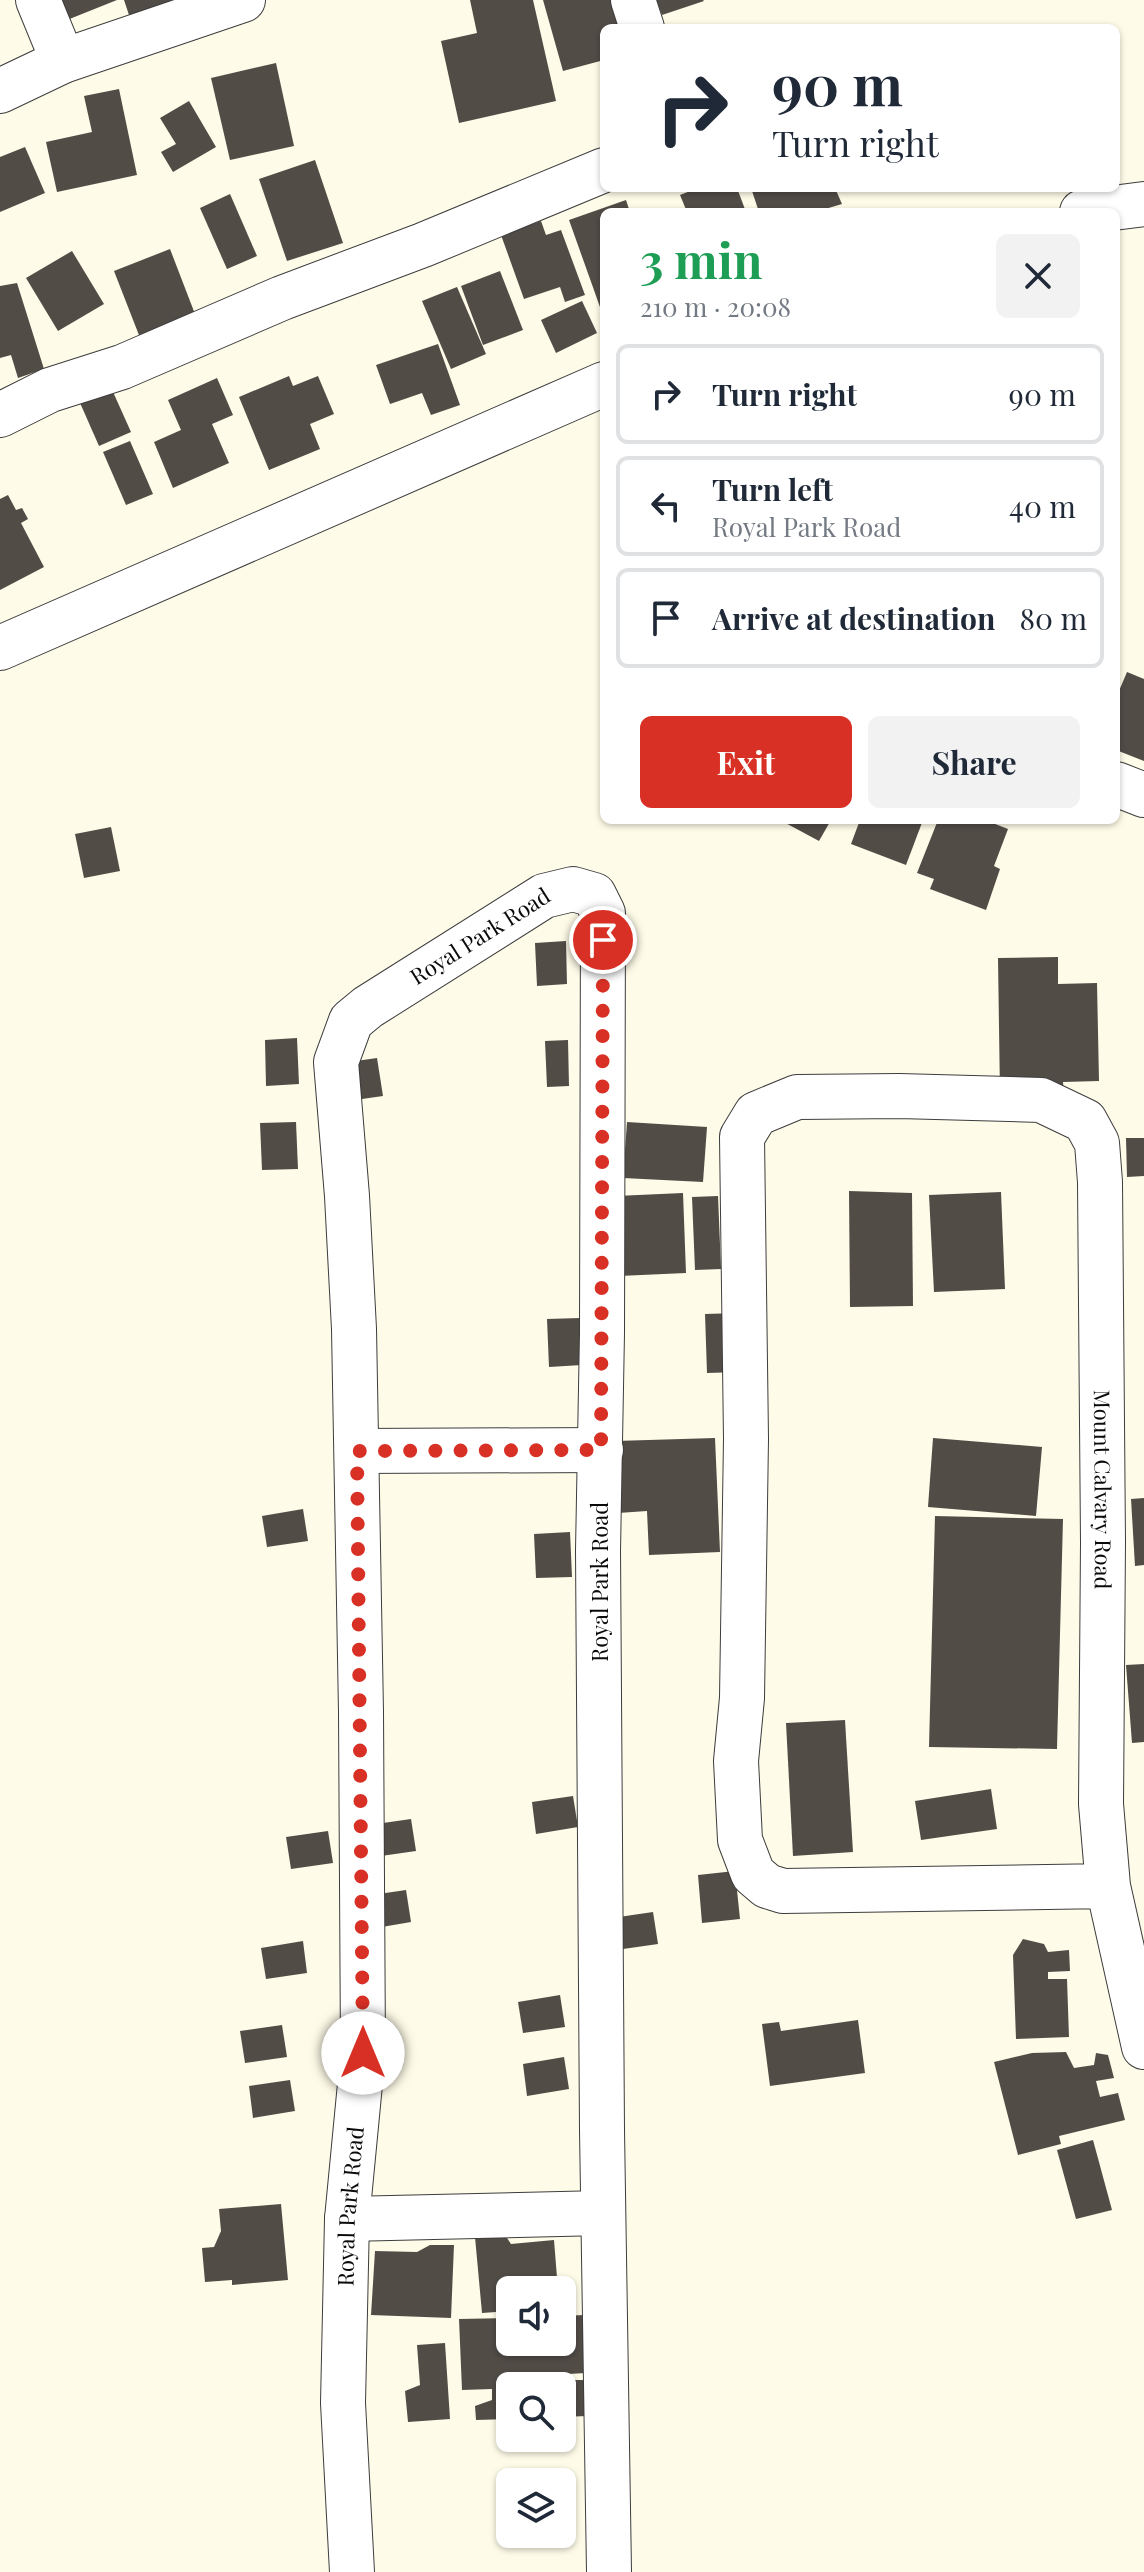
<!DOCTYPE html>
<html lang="en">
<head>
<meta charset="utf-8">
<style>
	:root { --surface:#fff; --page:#f2f2f3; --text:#1f2937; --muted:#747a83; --line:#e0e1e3; --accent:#d93025 }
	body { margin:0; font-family:"Playfair Display",serif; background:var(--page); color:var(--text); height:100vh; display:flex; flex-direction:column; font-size:30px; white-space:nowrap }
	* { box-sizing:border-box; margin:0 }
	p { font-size:26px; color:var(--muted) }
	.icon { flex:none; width:44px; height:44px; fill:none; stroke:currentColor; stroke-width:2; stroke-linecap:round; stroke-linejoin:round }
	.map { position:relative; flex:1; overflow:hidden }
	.drawer { position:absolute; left:600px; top:208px; width:520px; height:616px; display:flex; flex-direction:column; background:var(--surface); border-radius:12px; box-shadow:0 2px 6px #0004 }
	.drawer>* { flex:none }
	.banner { position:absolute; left:600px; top:24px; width:520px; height:168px; border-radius:12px; box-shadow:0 2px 6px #0004; background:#fff; color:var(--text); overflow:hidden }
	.fabs { position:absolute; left:496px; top:2276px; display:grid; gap:16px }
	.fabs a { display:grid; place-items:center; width:80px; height:80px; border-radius:12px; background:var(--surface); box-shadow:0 2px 6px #0004; font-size:40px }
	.pin { position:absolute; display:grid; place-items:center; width:68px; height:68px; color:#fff; margin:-34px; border:4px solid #fff; border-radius:50%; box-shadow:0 2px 8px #0007 }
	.me { position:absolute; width:88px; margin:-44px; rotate:0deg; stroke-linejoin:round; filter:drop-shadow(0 0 6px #0008) }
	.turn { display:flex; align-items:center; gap:28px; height:168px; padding:0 40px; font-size:36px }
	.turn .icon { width:104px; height:104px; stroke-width:2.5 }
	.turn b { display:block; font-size:56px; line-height:68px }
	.round { display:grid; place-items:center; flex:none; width:84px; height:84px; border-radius:12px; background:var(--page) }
	.overview { display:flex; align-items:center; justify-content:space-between; height:136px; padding:0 40px }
	h1 { font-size:48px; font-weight:700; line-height:60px; color:#1e9e55 }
	.cta { display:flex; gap:16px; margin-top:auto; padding:16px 40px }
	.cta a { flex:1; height:92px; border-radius:12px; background:var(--accent); color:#fff; font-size:32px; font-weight:700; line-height:92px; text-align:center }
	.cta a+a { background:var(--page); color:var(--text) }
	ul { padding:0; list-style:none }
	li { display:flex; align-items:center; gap:24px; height:100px; margin:0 16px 12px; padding:0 24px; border:4px solid var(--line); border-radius:12px }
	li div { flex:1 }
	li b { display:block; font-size:30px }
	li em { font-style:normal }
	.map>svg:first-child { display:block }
</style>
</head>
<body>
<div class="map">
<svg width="1144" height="2572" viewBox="0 0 1144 2572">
	<rect width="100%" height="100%" fill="#fefbe8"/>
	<g fill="#524c47">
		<path d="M53 0H117L62 22Z"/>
		<path d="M124 0H179L130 18Z"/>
		<path d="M470 0H533L556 101 459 123 441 41 477 33Z"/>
		<path d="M543 0H611L619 28H604V60L563 71Z"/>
		<path d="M656 0H703L704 1 662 15Z"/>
		<path d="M276 63 294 146 230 160 211 78Z"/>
		<path d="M119 89 137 175 57 192 46 142 92 132 84 96Z"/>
		<path d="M189 101 216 147 173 172 161 152 176 144 160 118Z"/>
		<path d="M25 147 45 193 0 212V157Z"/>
		<path d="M315 160 343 243 287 261 259 179Z"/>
		<path d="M698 188H737L746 212H687L680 195Z"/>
		<path d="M751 188H835L842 204 815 212H759Z"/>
		<path d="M230 194 257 256 227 269 200 208Z"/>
		<path d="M626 200 630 212H604V306L600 307 569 220Z"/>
		<path d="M541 221 546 235 561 230 585 295 565 302 560 287 524 299 501 235Z"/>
		<path d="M170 249 200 327 144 348 114 271Z"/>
		<path d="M72 251 104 304 58 331 26 278Z"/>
		<path d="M500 271 523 330 483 345 461 286Z"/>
		<path d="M17 283 44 369 18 378 11 355 0 358V286Z"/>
		<path d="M457 287 486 354 451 369 422 301Z"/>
		<path d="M582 301 597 333 556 353 541 320Z"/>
		<path d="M438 344 460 405 431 415 422 393 390 404 376 365Z"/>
		<path d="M289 376 293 386 318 376 334 414 310 424 320 449 269 470 239 397Z"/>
		<path d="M217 378 233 415 212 424 229 463 173 488 154 442 181 430 168 400Z"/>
		<path d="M109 383 131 432 99 446 77 396Z"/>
		<path d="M130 441 153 494 126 505 103 452Z"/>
		<path d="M8 495 16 510 22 508 28 519 21 523 44 567 0 590V499Z"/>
		<path d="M1127 672 1144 679V761L1116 750V698Z"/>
		<path d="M780 820H831L819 841Z"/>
		<path d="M860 820H923L906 865 851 844Z"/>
		<path d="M938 820H985L1008 829 994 866 1000 869 986 910 930 889 934 879 917 873Z"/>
		<path d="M111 827 120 871 84 878 75 834Z"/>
		<path d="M566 941 567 984 537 986 535 943Z"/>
		<path d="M1058 957V984L1097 983 1099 1081 1063 1082 1064 1094 1000 1095 998 958Z"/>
		<path d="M297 1038 299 1084 266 1086 265 1040Z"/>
		<path d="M568 1040 569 1086 547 1087 545 1041Z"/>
		<path d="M377 1058 383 1096 348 1101 342 1063Z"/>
		<path d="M296 1122 298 1169 262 1170 260 1123Z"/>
		<path d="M627 1122 707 1127 703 1182 623 1178Z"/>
		<path d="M1126 1138H1144V1176L1127 1177Z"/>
		<path d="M849 1191 912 1193 913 1306 850 1307Z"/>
		<path d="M1001 1192 1005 1289 934 1292 929 1195Z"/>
		<path d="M683 1193 686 1273 619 1276 616 1196Z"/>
		<path d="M718 1196 721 1269 695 1270 692 1197Z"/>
		<path d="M739 1313 740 1372 707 1373 705 1314Z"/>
		<path d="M580 1318 582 1365 549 1367 547 1319Z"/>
		<path d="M715 1438 720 1552 649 1555 647 1511 618 1513 615 1441Z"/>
		<path d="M933 1438 1042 1447 1036 1516 928 1507Z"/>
		<path d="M1144 1498V1565L1135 1566 1131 1499Z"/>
		<path d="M303 1509 308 1541 267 1547 262 1516Z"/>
		<path d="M935 1516 1063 1519 1057 1749 929 1747Z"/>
		<path d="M570 1532 572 1577 536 1578 534 1534Z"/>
		<path d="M1144 1664V1742L1132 1743 1126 1665Z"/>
		<path d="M845 1720 853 1852 793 1856 786 1723Z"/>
		<path d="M991 1789 997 1829 921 1840 915 1801Z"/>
		<path d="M573 1796 578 1827 536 1834 532 1802Z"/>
		<path d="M411 1819 416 1851 374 1857 369 1825Z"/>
		<path d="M328 1831 333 1863 291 1869 286 1837Z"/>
		<path d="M735 1871 740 1919 702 1923 698 1875Z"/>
		<path d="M406 1890 411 1922 370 1929 365 1896Z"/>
		<path d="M653 1912 658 1944 616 1950 612 1918Z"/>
		<path d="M1023 1939 1044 1944 1048 1952 1069 1950 1070 1971 1048 1972V1979H1067L1069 2037 1016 2039 1013 1955Z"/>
		<path d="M303 1941 307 1973 266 1979 261 1948Z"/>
		<path d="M560 1995 565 2027 523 2033 518 2002Z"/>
		<path d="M858 2020 865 2073 770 2086 762 2024 779 2022 781 2031Z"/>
		<path d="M282 2025 287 2057 245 2063 240 2031Z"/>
		<path d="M1066 2052 1074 2068 1094 2065 1096 2053 1108 2055 1114 2078 1096 2081 1100 2097 1118 2093 1125 2120 1059 2136 1061 2144 1018 2155 994 2062 1032 2053Z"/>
		<path d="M564 2057 569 2089 527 2096 523 2064Z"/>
		<path d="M290 2080 295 2111 253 2118 249 2086Z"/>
		<path d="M1093 2140 1112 2210 1076 2219 1057 2150Z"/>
		<path d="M281 2204 288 2280 232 2285V2280L205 2282 202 2248 214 2247 221 2231 219 2209Z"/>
		<path d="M505 2235 511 2244 554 2240 558 2290H510V2311L482 2313 475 2237Z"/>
		<path d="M430 2245H454L451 2318 371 2315 375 2251 417 2252Z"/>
		<path d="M584 2315 586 2373 568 2374V2380H586L587 2416 562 2417V2386H510V2419L476 2420 475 2406 492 2400V2389L462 2390 459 2319 510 2318V2342H562V2316Z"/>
		<path d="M445 2343 450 2419 408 2422 405 2391 420 2385 417 2345Z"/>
	</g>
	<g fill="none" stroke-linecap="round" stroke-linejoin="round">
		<defs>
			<g id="minor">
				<path d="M38 0 63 61"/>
				<path d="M633 0 642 28"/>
				<path d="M0 91 63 61 243 0"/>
				<path d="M1082 212 1144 204"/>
				<path d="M0 415 50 390 122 367 282 298 423 245 604 170"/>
				<path d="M0 648 604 384"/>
				<path d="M1116 784 1144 795"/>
				<path d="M357 1451 601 1450"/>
				<path id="s1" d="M1108 1886 783 1891 767 1886 753 1874 740 1840 736 1761 742 1698 746 1439 742 1137 756 1114 797 1097 899 1096 1041 1100 1085 1121 1097 1143 1100 1182 1103 1542 1101 1804 1108 1886 1144 2047"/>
				<path d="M347 2219 603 2213"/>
				<path id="s2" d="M352 2572 343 2403 347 2219 363 2053 361 1712 354 1329 347 1196 336 1062 351 1021 368 1007 544 896 573 889 594 895 603 913 602 1333 598 1551 602 2130 609 2572"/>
			</g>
		</defs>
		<use href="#minor" stroke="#3d3d3d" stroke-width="46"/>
		<use href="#minor" stroke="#fff" stroke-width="44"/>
	</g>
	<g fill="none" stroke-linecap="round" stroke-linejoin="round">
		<path stroke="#d93025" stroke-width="14" stroke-dasharray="0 25.2" d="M363 2053 357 1451 601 1450 603 940"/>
	</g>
	<g text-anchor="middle" stroke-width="8" stroke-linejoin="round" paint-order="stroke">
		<g font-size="22" fill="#0a0a0a" stroke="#fff">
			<text dy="8" stroke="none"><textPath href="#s2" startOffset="1710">Royal Park Road</textPath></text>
			<text dy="8" stroke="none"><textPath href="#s1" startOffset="1836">Mount Calvary Road</textPath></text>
			<text transform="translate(600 1582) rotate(-90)" y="8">Royal Park Road</text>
			<text dy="8" stroke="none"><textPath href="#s2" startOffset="366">Royal Park Road</textPath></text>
		</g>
	</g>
</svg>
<div class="fabs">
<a><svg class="icon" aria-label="sound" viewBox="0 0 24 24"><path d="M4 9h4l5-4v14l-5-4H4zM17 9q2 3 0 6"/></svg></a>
<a><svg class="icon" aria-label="search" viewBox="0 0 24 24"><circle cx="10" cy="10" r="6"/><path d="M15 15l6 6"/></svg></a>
<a><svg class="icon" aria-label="layers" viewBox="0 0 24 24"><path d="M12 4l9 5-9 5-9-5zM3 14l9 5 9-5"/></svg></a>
</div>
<div class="pin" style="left:603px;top:940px;background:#d93025"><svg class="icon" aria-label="arrive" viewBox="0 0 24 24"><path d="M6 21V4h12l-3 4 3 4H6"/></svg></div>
<svg class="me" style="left:363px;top:2053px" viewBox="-20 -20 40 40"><circle r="19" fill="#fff"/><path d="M0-13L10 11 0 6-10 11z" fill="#d93025"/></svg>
<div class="banner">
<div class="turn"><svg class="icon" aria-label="right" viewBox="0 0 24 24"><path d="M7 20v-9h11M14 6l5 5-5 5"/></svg><div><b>90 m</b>Turn right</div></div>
</div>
<section class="drawer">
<div class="overview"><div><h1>3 min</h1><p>210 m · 20:08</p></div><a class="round"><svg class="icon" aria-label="close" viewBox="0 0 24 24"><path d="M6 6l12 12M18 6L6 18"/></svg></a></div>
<ul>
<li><svg class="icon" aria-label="right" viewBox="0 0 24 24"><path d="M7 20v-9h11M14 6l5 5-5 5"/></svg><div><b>Turn right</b></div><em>90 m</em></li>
<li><svg class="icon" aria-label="left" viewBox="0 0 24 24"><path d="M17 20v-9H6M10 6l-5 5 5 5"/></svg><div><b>Turn left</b><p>Royal Park Road</p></div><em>40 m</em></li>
<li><svg class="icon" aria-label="arrive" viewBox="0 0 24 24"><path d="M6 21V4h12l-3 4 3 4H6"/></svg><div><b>Arrive at destination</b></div><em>80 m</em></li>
</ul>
<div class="cta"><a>Exit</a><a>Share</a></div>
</section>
</div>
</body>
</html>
